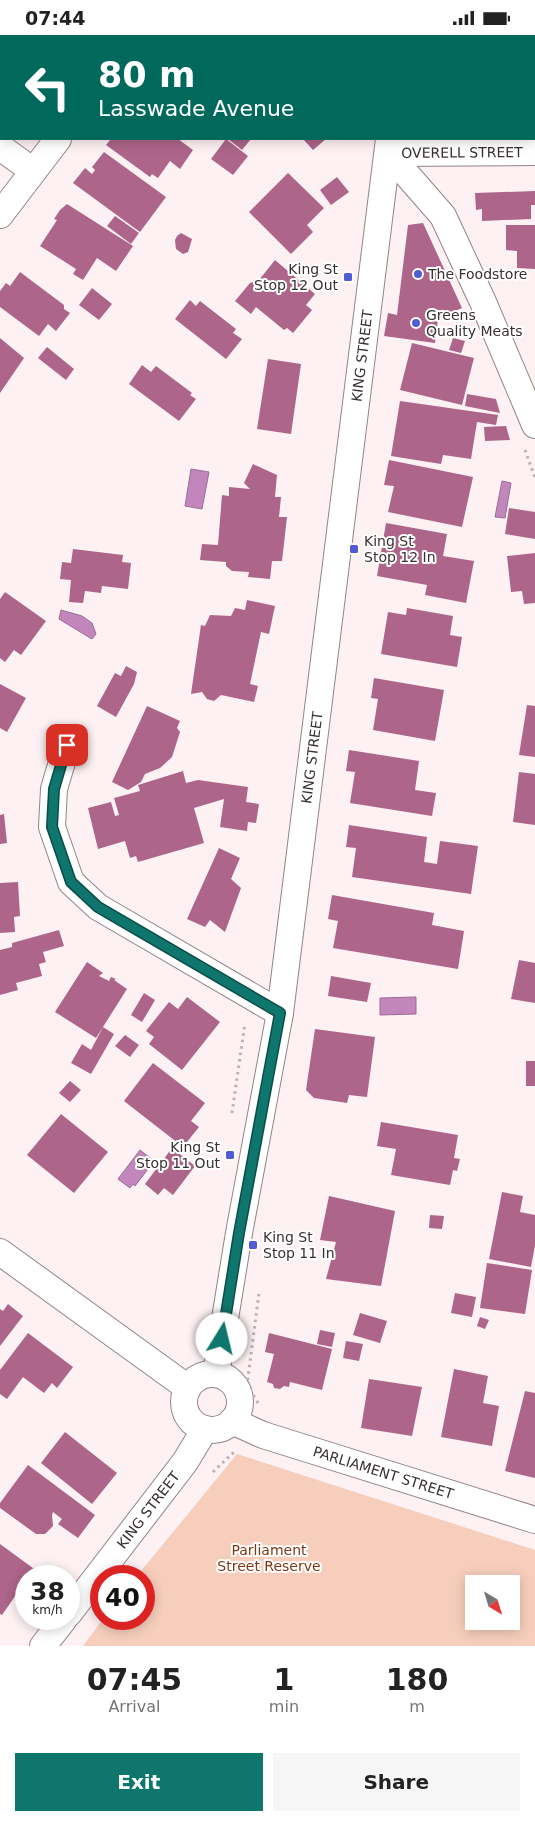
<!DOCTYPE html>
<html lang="en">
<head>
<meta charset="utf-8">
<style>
	:root { --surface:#fff; --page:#f6f6f6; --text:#222; --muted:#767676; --accent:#0f766e }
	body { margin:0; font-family:"DejaVu Sans",sans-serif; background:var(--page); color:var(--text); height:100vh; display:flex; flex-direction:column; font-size:19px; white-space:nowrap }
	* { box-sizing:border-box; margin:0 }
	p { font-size:16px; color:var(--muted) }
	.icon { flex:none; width:28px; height:28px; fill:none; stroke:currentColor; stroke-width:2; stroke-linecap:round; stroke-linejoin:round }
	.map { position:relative; height:1611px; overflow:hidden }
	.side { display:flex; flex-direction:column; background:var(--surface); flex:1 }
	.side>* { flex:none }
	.hud { position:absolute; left:0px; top:0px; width:535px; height:105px; box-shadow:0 2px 12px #0003; background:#00695c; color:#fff; overflow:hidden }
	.needle { width:32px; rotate:142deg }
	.controls { position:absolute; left:465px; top:1540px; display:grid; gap:10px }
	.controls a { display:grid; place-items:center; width:55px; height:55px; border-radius:0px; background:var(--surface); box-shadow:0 2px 12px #0003; font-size:25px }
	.speed { position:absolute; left:15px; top:1530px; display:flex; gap:10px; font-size:25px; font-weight:700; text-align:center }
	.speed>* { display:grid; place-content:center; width:65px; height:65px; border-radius:50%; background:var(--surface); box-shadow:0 2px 12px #0003; line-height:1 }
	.speed small { font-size:12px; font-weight:400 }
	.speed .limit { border:8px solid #d22; background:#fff; color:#111 }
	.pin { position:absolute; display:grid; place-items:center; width:42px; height:42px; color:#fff; margin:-21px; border-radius:10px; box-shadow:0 2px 8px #0006 }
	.me { position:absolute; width:55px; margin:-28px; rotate:9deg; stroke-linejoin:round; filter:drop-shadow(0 0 4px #0008) }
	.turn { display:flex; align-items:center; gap:18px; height:105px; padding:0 15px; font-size:22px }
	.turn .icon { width:65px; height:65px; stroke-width:2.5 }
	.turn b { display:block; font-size:35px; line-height:42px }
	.eta { display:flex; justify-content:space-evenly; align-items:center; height:85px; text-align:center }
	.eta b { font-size:30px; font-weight:800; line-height:35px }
	.button { display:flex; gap:10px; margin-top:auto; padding:10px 15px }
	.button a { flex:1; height:58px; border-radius:0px; background:var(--accent); color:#fff; font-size:20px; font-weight:800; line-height:58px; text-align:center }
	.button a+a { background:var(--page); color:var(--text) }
	.status { display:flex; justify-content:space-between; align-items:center; height:35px; padding:0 25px; background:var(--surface); direction:ltr }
	.status svg { height:14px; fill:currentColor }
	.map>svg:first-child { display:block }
</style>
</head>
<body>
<div class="status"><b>07:44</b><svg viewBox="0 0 49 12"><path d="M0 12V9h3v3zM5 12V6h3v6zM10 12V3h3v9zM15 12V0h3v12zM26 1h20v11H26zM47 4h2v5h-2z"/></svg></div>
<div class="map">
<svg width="535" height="1611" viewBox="0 0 535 1611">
	<rect width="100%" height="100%" fill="#fdf1f3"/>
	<path fill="#f7cebc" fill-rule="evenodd" d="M237 1419 535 1515V1611H83L103 1584H144V1541H137ZM474 1549H511V1586H474Z"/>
	<g fill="#c386bc" stroke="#996c92">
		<path d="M191 434 209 437 202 474 185 471Z"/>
		<path d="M502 446 511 448 505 483 495 482Z"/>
		<path d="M61 575 82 581 92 588 96 599 92 604 59 584Z"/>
		<path d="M416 962V979L380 980V963Z"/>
		<path d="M140 1115 154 1126 135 1151 133 1149 130 1153 118 1144Z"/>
	</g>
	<g fill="#ad6589">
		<path d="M111 104H178L193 115 180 134 170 126 158 143 152 139 150 142 106 110Z"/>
		<path d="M226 104 248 121 233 140 211 124Z"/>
		<path d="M228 104H251L242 115Z"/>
		<path d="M303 104H326L313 115Z"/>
		<path d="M104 117 166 162 140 197 73 148 85 133 92 139 95 135 92 132Z"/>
		<path d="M288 138 324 173 307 190 313 197 291 219 249 177Z"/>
		<path d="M337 142 349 157 331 170 320 155Z"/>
		<path d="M535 156V170H531V184L482 186V174L476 175 475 158Z"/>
		<path d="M67 169 133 211 116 236 97 223 83 245 73 239 76 234 40 211 57 185 54 184 60 175Z"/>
		<path d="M115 181 139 198 131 209 107 191Z"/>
		<path d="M423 188 462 273 438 284 435 308 384 301 388 278 397 280 408 190Z"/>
		<path d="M506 190H535V234L517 233V216L506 215Z"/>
		<path d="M181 198 192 204 188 217 183 219 176 214 175 205 177 201Z"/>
		<path d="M275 225 315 259 306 270 312 275 293 298 287 293 284 295 256 272 251 279 235 266 250 248 259 245Z"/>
		<path d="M20 237 64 270V274L70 278 56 296 48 289 39 301 0 272V256L6 248 10 251Z"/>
		<path d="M92 253 112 269 99 285 79 270Z"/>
		<path d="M190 265 196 271 200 266 236 294 233 298 242 304 226 324 175 284Z"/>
		<path d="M0 303 24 323 0 358Z"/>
		<path d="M453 303 465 306 461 318 449 315Z"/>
		<path d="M412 308 474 323 462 370 400 355Z"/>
		<path d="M47 312 74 334 66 345 38 323Z"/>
		<path d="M268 324 301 329 291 399 257 394Z"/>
		<path d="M142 330 151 337 156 331 192 358 190 360 196 364 179 386 129 349Z"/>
		<path d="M467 359 496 364 500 378 465 371Z"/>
		<path d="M400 366 498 380 496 390 477 387 471 424 443 420 441 429 391 421Z"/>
		<path d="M506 391 510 405 485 406 484 392Z"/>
		<path d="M389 425 473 442 462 492 388 477 394 451 384 450Z"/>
		<path d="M253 429 277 440 275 462H281L279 482H287L282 526H272L270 544 248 542 249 537 232 536 226 531V527L200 525 202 509 218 510 222 460 229 461V452L250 454 244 448Z"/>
		<path d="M509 473 535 477V504L505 499Z"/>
		<path d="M386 488 447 499 443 521 474 526 466 568 425 560 427 550 377 541Z"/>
		<path d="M73 514 123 520 122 527 131 528 128 554 102 551 101 558 85 556 83 568 69 567 71 545 60 544 62 527 71 528Z"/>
		<path d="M535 518V568L524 569 522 556 511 557 507 521Z"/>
		<path d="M5 557 46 586 21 620 14 615 5 627 0 623V564Z"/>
		<path d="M247 565 275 571 269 599 261 597 250 649 258 651 254 667 221 660 214 666 207 664 202 657 191 659 201 590 205 591 210 580 231 581 235 573 245 575Z"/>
		<path d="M407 573 453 581 450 600 462 602 457 632 381 619 388 577 406 580Z"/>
		<path d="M126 631 137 637 134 649 116 682 97 671 115 638 121 641Z"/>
		<path d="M374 643 444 655 435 706 373 695 378 664 371 663Z"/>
		<path d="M0 649 26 663 7 697 0 693Z"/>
		<path d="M527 670 535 671V722L519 720Z"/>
		<path d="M147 671 180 686 177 693 180 697 172 722 160 733 145 739 141 747 128 755 112 747Z"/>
		<path d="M349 715 419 726 415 755 436 758 432 781 350 768 355 737 346 736Z"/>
		<path d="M183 736 186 748 198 745 248 752 246 767 259 769 256 788 248 787 247 796 220 792 224 764 194 773 204 808 138 827 136 821 130 823 125 806 98 814 88 773 111 767 115 781 119 780 114 763 140 756 138 750Z"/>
		<path d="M519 737 535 739V790L513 787Z"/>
		<path d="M4 779 7 808 0 809V780Z"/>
		<path d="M349 790 427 802 424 827 437 829 440 806 478 811 471 859 352 842 356 813 346 812Z"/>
		<path d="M219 813 240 823 231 844 241 853 225 897 210 885 205 892 187 884Z"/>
		<path d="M18 847 20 881 14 882 15 897 0 898V848Z"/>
		<path d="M332 860 434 878 432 890 464 896 458 934 333 913 338 886 328 884Z"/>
		<path d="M59 895 64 911 43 917 46 927 39 929 42 941 16 948 18 955 0 960V915L12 912V908Z"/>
		<path d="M519 925 535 928V968L511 964Z"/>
		<path d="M87 927 103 938 99 941 109 946 111 942 116 944 114 945 127 954 96 1003 55 977Z"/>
		<path d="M331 941 371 948 367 967 328 961Z"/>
		<path d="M144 958 155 965 142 987 131 980Z"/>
		<path d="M187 962 220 987 182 1035 149 1009 154 1002 146 996 169 967 178 974Z"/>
		<path d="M103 992 114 999 91 1039 71 1028 82 1009 91 1015Z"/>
		<path d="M315 994 375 1002 367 1062 349 1060 347 1068 314 1063 306 1055Z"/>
		<path d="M125 1000 139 1010 130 1022 115 1011Z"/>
		<rect x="526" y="1026" width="9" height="25"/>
		<path d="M153 1028 205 1068 191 1086 199 1092 183 1112 124 1066Z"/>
		<path d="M70 1046 81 1055 70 1067 59 1058Z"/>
		<path d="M61 1079 108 1117 74 1158 27 1120Z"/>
		<path d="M381 1087 458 1100 454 1123 460 1124 457 1136 453 1135 450 1150 391 1140 396 1114 377 1111Z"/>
		<path d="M172 1113 195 1131 173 1160 164 1153 158 1160 145 1149Z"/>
		<path d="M502 1157 523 1161 520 1177 535 1180V1210L531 1232 489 1224Z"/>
		<path d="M329 1161 395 1176 381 1251 326 1244 336 1207 320 1205Z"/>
		<path d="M430 1180 444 1181 442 1194 429 1193Z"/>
		<path d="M487 1228 532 1235 525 1279 480 1273Z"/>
		<path d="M455 1258 476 1262 472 1282 451 1278Z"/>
		<path d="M8 1269 23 1281 0 1311V1274L3 1276Z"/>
		<path d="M360 1278 387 1286 380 1308 353 1300Z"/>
		<path d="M480 1282 489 1285 485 1294 477 1291Z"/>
		<path d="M320 1295 335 1298 332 1312 317 1309Z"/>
		<path d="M28 1298 73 1332 57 1353 52 1348 44 1358 23 1342 7 1364 0 1359V1335Z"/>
		<path d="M269 1298 332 1314 322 1355 290 1347 289 1352 284 1351 280 1354 274 1353 273 1349 267 1347 274 1319 265 1317Z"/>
		<path d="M346 1306 363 1309 359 1326 343 1323Z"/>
		<path d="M454 1334 488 1341 483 1368 499 1371 492 1411 441 1402Z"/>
		<path d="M369 1344 422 1352 412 1401 361 1393Z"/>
		<path d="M525 1356 535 1358V1443L505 1436Z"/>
		<path d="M65 1397 117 1438 92 1469 41 1428Z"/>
		<path d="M28 1430 95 1480 78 1503 58 1489 62 1484 53 1477 52 1480 53 1491 45 1499H36L0 1473V1468Z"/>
		<path d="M0 1509 37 1536 33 1541H26V1552L18 1557 2 1580 0 1579Z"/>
	</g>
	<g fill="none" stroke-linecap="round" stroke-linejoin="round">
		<defs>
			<g id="minor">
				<path d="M137 1 138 0"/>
				<path d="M397 1V0"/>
				<path d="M0 112 33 136"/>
				<path d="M388 118 443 181 483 267 535 390"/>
				<path id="s1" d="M388 118 535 117"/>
				<path d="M0 180 58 104"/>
				<path d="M67 710 54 754 52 792 71 847 98 872 280 978"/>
				<path d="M0 1217 188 1353"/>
				<path id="s2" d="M216 1339 239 1198 280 978 389 104"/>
				<circle cx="212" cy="1367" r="28"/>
				<path id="s3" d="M232 1386 263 1400 535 1485"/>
				<path id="s4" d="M69 1578 185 1427 205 1394"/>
				<path d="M43 1611 64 1584"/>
			</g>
		</defs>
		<use href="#minor" stroke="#948385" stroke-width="28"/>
		<g stroke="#bbb0b2" stroke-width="3" stroke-dasharray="2.5 4" stroke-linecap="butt">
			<path d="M525 415 535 443"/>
			<path d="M232 1078 245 988"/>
			<path d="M258 1368 247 1350 259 1258"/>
			<path d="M213 1437 235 1416"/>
		</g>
		<use href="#minor" stroke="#fff" stroke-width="26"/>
	</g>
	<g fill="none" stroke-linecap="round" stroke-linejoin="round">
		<defs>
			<path id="route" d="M67 710 54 754 52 792 71 847 98 872 280 978 239 1198 222 1304"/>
		</defs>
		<use href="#route" stroke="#0a4d48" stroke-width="12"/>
		<use href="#route" stroke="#0f766e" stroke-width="9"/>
	</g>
	<g fill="#515cd2" stroke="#fff" stroke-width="2">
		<circle cx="418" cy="239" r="5"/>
		<rect x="343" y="237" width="10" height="10" rx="2.5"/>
		<circle cx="416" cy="288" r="5"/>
		<rect x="349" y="509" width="10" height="10" rx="2.5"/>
		<rect x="225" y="1115" width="10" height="10" rx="2.5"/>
		<rect x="248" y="1205" width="10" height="10" rx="2.5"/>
	</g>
	<g text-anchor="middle" stroke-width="4" stroke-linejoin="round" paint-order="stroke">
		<g font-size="14" fill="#383031" stroke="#fff">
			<text dy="5" stroke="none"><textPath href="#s1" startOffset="74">OVERELL STREET</textPath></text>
			<text dy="5" stroke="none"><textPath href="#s2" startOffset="1029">KING STREET</textPath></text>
			<text dy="5" stroke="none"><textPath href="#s2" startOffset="624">KING STREET</textPath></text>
			<text dy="5" stroke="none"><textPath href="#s3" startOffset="160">PARLIAMENT STREET</textPath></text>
			<text dy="5" stroke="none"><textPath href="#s4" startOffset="130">KING STREET</textPath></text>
		</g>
		<g font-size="14" fill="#383031" stroke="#fff" text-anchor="start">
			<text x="338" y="239" text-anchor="end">King St<tspan x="338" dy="16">Stop 12 Out</tspan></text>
			<text x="428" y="244">The Foodstore</text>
			<text x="426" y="285">Greens<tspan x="426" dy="16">Quality Meats</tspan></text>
			<text x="364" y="511">King St<tspan x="364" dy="16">Stop 12 In</tspan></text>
			<text x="220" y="1117" text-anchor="end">King St<tspan x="220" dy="16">Stop 11 Out</tspan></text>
			<text x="263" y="1207">King St<tspan x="263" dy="16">Stop 11 In</tspan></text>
		</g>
		<g font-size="14" fill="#7d3814" stroke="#fff">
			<text x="269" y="1520">Parliament<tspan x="269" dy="16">Street Reserve</tspan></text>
		</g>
	</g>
</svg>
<div class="controls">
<a><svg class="needle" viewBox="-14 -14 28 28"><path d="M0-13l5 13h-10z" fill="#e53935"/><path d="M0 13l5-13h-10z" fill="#767676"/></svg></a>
</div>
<div class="speed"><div>38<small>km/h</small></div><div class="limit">40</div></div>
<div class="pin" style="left:67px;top:710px;background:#d93025"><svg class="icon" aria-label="arrive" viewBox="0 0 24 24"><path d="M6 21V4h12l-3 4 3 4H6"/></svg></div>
<svg class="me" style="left:222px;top:1304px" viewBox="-20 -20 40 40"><circle r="19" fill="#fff"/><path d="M0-13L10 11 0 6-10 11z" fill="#0f766e"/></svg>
<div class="hud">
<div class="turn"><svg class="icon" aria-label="left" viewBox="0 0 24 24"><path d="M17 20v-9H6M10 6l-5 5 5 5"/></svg><div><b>80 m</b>Lasswade Avenue</div></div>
</div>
</div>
<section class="side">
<div class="eta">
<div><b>07:45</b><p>Arrival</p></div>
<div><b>1</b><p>min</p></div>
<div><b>180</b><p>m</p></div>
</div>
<div class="button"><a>Exit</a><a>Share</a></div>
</section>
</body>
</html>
